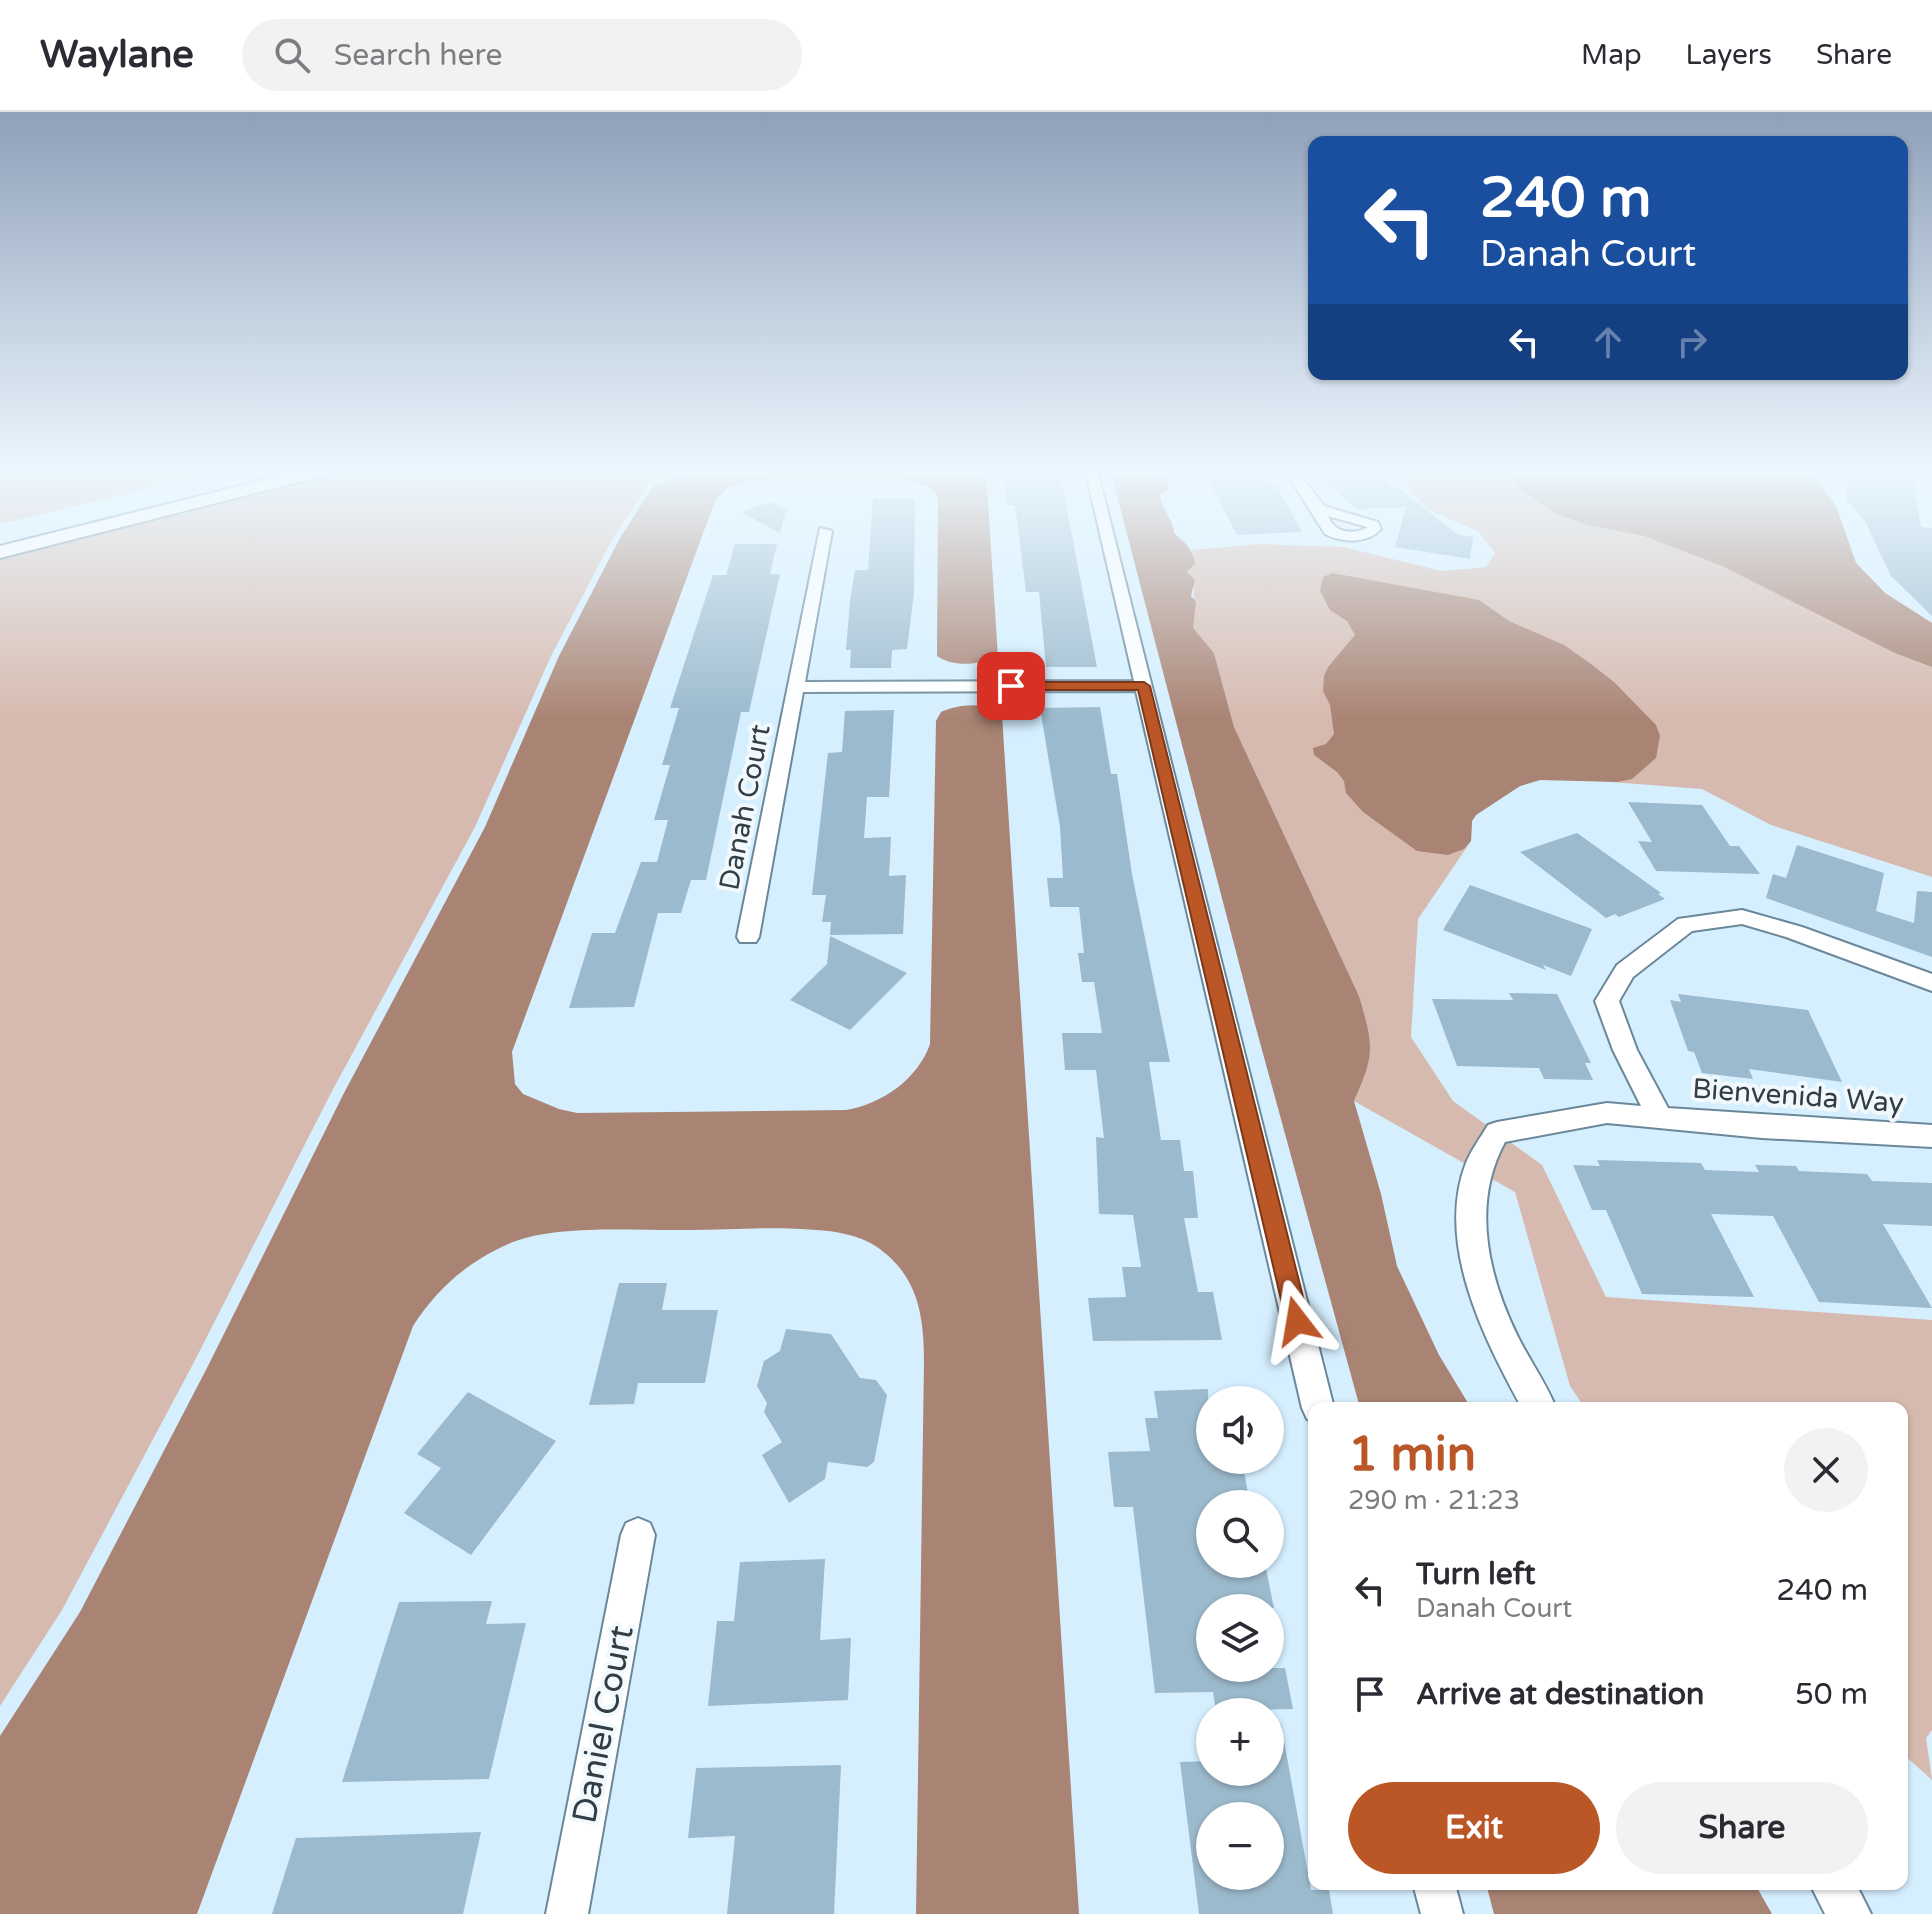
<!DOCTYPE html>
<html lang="en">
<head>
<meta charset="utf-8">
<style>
	:root { --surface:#fff; --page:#f2f2f3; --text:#2b2b33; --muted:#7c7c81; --line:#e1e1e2; --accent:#bb5627 }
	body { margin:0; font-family:"Varela Round",sans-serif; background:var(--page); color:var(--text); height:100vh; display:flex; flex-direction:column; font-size:30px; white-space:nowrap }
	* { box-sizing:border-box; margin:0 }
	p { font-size:26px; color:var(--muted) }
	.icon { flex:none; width:44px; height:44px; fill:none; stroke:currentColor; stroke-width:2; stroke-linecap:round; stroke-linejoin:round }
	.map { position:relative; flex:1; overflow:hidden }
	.panel { position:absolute; left:1308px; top:1290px; width:600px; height:488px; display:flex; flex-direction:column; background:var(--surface); border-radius:16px; box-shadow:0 2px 6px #0004 }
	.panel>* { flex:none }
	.top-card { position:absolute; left:1308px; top:24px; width:600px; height:244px; border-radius:16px; box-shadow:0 2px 6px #0004; background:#1a4fa0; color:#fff; overflow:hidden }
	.buttons { position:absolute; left:1196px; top:1274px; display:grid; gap:16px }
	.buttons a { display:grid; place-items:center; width:88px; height:88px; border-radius:50%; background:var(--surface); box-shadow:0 2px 6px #0004; font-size:40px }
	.pin { position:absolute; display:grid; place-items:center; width:68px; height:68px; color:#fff; margin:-34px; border-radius:16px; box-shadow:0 4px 12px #0006 }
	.me { position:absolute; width:88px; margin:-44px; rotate:346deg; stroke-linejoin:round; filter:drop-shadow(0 0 6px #0008) }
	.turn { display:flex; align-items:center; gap:28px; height:168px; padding:0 40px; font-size:36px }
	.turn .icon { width:104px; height:104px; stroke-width:2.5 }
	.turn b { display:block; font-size:56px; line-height:68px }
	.lanes { display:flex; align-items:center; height:76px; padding:0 40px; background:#0003; justify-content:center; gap:40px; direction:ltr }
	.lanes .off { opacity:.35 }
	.round { display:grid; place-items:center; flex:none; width:84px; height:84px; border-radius:42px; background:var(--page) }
	.overview { display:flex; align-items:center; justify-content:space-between; height:136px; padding:0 40px }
	h1 { font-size:48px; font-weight:700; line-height:60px; color:var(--accent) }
	.action { display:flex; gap:16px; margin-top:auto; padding:16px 40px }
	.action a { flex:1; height:92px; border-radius:48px; background:var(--accent); color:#fff; font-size:32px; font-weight:700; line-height:92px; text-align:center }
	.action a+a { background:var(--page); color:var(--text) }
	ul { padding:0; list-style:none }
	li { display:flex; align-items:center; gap:24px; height:104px; padding:0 40px }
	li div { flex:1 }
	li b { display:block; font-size:30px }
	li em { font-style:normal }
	header { display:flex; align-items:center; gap:48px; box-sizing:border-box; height:112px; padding:0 40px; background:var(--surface); border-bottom:2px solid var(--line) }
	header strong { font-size:38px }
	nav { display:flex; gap:44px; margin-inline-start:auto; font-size:28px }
	.search { width:560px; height:72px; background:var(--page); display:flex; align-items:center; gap:20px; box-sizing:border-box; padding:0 28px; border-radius:44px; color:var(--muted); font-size:30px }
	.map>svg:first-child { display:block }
</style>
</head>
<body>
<header>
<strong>Waylane</strong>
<div class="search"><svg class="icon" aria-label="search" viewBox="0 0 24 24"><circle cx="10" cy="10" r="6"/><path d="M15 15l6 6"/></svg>Search here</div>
<nav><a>Map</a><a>Layers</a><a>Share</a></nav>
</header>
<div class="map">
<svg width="1932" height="1802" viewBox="0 0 1932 1802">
	<rect width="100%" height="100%" fill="#d5efff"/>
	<g fill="#d7baaf">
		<path d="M0 357H227L0 412Z"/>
		<path d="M355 357H679L680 362 649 372 613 426 551 544 475 715 331 981 192 1254 62 1498 0 1594V446Z"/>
		<path d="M1387 357H1819L1818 371 1836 394 1856 451 1885 481 1932 511V765L1771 713 1702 677 1572 667 1540 668 1520 674 1476 703 1472 709 1471 729 1418 807 1411 925 1453 989 1542 1053 1606 1185 1932 1208V1618L1926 1626 1932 1668 1902 1641V1296H1585L1570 1274 1515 1080 1354 989C1375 943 1374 932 1359 884L1234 615 1214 541 1192 516 1194 476 1187 461 1195 452 1192 438 1259 432 1343 435 1442 459 1486 455 1495 441 1479 420 1429 398Z"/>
	</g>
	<g fill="#a98373">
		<path d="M704 357H986L998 546C979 552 954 556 937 544L938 385 929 375 901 367H772L749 369 727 376 715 389 512 940 515 972 523 982 559 997 577 1001 846 998C882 992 918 967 930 932L936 609 941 600C959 592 986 589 1002 603L1079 1802H916L924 1249C924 1201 917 1161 874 1133 857 1123 835 1119 816 1118 774 1114 730 1118 688 1118 638 1119 559 1112 513 1130 470 1148 438 1175 413 1214L197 1802H0V1624L80 1500 208 1254 344 981 485 715 559 544 620 426 654 373Z"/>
		<path d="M1110 357H1158L1167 369 1168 378 1160 382C1160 397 1174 407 1174 421 1184 430 1194 437 1195 452L1187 460 1195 468 1191 484 1196 490 1193 516 1214 541 1234 615 1359 884C1374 933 1375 943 1354 989L1381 1082 1397 1154 1439 1243 1471 1296H1360L1253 905Z"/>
		<path d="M1508 357H1819L1818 371 1836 394 1856 451 1885 481 1932 511V555L1895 541 1722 454 1644 424 1587 413 1557 402 1518 376Z"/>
		<path d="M1332 461 1479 488 1509 509 1564 533 1591 552 1614 570 1656 613 1660 624 1656 646 1632 667 1617 670 1540 668 1520 674 1476 703 1472 709 1471 729 1464 737 1448 743 1417 739 1363 700 1346 681 1344 669 1337 660 1314 643 1313 636 1326 632 1334 622 1330 593 1323 579 1324 564 1328 555 1355 523 1347 509 1330 498 1320 479 1323 465Z"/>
		<path d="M1486 1772H1755L1772 1802H1494Z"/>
	</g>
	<g fill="#9bbacd" fill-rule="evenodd">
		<path d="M1003 357H1046L1047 360H1060L1097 555H1046L1039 480H1026L1015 393H1007Z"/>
		<path d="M1203 357H1258L1269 372H1275L1302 420 1237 423Z"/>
		<path d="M1311 357H1378L1390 374H1396L1458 423 1473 425 1470 447 1395 435 1406 395 1357 397Z"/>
		<path d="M1848 357H1911L1921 415 1932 416V504L1891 464 1865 409 1846 387Z"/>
		<path d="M873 386H915L914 481 907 537 892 538 891 556H850L851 538H846L850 489 855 458H868Z"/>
		<path d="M771 390 786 398 780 421 741 400Z"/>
		<path d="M735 432H777L770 462H780L749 600H741L706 768H691L681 801H658L634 895 569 896 592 821H615L641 750H657L668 708H654L670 653H662L679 596H670L713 463H726Z"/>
		<path d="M1100 595 1111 662H1117L1132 762 1170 950H1149L1161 1028H1180L1184 1059H1193L1198 1106H1184L1198 1180H1213L1222 1228 1093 1229 1088 1186 1126 1185 1122 1155H1141L1133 1103 1099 1102 1096 1025 1104 1026 1096 958H1065L1062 921H1102L1094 870H1082L1078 841H1084L1079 795H1050L1047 766H1063L1060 715 1040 596Z"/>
		<path d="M894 598 889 685H867L864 726 891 725 889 764 906 763 903 822 830 823 831 810H822L826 783H812L828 641 842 640 845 599Z"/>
		<path d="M1628 690 1702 693 1730 734H1739L1760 762 1656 759 1638 729 1652 730Z"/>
		<path d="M1577 721 1661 781 1658 782 1665 787 1619 805 1615 802 1606 806 1520 740Z"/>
		<path d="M1797 733 1884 761 1876 799 1914 811 1917 779 1932 780V845L1766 786 1773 762 1786 766Z"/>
		<path d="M1470 773 1592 817 1571 864 1543 853 1546 858 1443 818Z"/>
		<path d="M830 824 907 861 850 918 790 888 827 852Z"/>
		<path d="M1509 881 1557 882 1591 951H1585L1593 968 1544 967 1539 956 1457 954 1432 887 1513 888Z"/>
		<path d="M1678 882 1808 898 1842 970 1749 957 1753 967 1702 961 1694 940 1688 939 1670 888 1681 890Z"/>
		<path d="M1597 1048 1701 1051 1705 1058 1759 1060 1755 1053 1796 1054 1799 1059 1867 1062 1872 1069 1932 1071V1114L1883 1112 1932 1196 1819 1190 1773 1104 1711 1102 1754 1185 1642 1182 1606 1098H1592L1573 1053 1600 1054Z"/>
		<path d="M619 1171H667L662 1198H718L705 1271H638L634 1292 589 1293Z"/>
		<path d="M786 1217 831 1222 860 1266 876 1268 887 1283 874 1350 867 1355 828 1350 825 1367 789 1391 762 1343 782 1330 764 1300 767 1291 757 1274 764 1249 780 1239Z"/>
		<path d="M1208 1277 1210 1348H1242L1250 1392H1210V1452H1265L1274 1496H1210V1556H1285L1293 1597 1216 1599 1213 1580 1155 1581 1133 1395H1114L1108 1340 1150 1339 1145 1306H1158L1154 1279Z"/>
		<path d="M468 1280 556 1329 471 1443 404 1401 441 1356 417 1342Z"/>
		<path d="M825 1447 820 1528 851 1526 848 1588 708 1594 717 1509H734L740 1450Z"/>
		<path d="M492 1489 486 1512 526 1511 489 1667 342 1670 399 1490Z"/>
		<path d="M1281 1612 1311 1778H1329L1333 1802H1199L1180 1650 1210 1649V1660H1270V1613ZM1210 1704H1270V1764H1210Z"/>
		<path d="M841 1653 834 1802H727L735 1724 688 1726 696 1656Z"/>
		<path d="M481 1720 463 1802H272L296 1726Z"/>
	</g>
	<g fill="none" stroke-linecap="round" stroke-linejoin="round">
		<defs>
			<g id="street">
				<path d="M1085 357H1097L1334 1296H1314V1310L1307 1307 1302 1296 1136 579 803 580 759 825 756 830H740L737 825 820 416 832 419 805 570 1134 569Z"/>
				<path d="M1284 357H1296L1324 394 1378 410 1381 417C1367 432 1343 431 1325 422ZM1328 404 1367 415V416C1352 423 1334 421 1328 404Z"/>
				<path d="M1742 798 1802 815 1932 862V879L1786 825 1742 812 1692 819 1633 865 1619 889 1637 938 1668 996 1932 1013V1035L1762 1026 1607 1011 1505 1030C1471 1092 1488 1164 1518 1225 1530 1249 1546 1271 1556 1296H1522C1484 1227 1435 1131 1466 1051 1471 1038 1481 1025 1488 1013L1497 1010 1607 991 1641 994 1613 938 1595 889 1617 853 1678 807Z"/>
				<path d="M638 1406 650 1411 655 1423 588 1802H546L621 1423 626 1411Z"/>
				<path d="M1413 1772H1455L1463 1802H1421Z"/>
				<path d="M1810 1772H1856L1871 1802H1825Z"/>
			</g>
			<path id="secondary" d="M307 357H337L334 361 0 446V434Z"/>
		</defs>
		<use href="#street" stroke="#6a889a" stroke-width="4"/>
		<use href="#secondary" stroke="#6a889a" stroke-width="4"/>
		<use href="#street" fill="#fff" fill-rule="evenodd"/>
		<use href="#secondary" fill="#fff" fill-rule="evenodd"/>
	</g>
	<linearGradient id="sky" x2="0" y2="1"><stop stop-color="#8fa0b9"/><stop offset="0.59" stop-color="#ecf8ff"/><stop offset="1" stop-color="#ecf8ff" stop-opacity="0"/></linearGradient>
	<rect width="1932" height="609" fill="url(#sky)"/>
	<path fill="#bb5627" stroke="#7a3819" stroke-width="2" d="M1144 570 1150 574 1309 1209 1305 1217 1297 1220 1289 1217 1286 1209 1138 578H1011L1004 574 1011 570Z"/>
	<g text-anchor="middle" stroke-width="8" stroke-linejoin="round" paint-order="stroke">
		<g font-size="28" fill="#313e46" stroke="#f2f9fd">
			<text transform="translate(744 695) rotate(-79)" y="10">Danah Court</text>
			<text transform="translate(1798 983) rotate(4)" y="10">Bienvenida Way</text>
		</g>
		<g font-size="34" fill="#313e46" stroke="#f2f9fd">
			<text transform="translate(602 1612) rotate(-79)" y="12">Daniel Court</text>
		</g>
	</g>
</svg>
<div class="buttons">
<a><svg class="icon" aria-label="sound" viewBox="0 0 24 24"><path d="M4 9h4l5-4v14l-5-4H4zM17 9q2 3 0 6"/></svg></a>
<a><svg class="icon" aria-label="search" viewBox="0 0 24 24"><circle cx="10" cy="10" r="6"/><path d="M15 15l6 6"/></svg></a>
<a><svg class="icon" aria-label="layers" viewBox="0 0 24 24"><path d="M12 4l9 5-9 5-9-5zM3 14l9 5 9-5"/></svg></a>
<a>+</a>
<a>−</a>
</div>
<div class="pin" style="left:1011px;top:574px;background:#d93025"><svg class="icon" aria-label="arrive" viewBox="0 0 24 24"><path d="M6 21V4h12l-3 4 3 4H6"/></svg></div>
<svg class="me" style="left:1297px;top:1209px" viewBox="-20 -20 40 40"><path d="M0-17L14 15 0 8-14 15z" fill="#bb5627" stroke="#fff" stroke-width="4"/></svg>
<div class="top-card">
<div class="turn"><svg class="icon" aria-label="left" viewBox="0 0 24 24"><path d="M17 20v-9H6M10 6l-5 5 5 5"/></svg><div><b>240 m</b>Danah Court</div></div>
<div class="lanes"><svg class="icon" aria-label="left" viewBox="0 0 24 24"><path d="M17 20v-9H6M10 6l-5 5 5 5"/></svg><svg class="icon off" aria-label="ahead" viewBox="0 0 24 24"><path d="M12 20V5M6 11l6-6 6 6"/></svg><svg class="icon off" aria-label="right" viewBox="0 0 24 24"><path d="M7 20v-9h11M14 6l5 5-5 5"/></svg></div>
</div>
<section class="panel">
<div class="overview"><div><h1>1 min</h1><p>290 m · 21:23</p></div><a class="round"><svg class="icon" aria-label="close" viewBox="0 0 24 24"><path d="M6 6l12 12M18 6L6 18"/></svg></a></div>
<ul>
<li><svg class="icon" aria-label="left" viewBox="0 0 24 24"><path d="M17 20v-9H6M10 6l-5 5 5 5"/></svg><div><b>Turn left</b><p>Danah Court</p></div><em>240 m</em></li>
<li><svg class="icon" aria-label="arrive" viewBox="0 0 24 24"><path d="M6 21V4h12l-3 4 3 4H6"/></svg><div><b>Arrive at destination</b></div><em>50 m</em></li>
</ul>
<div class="action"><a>Exit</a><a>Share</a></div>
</section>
</div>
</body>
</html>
